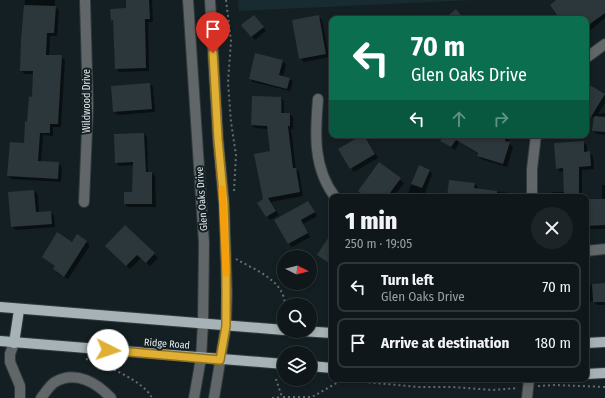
<!DOCTYPE html>
<html lang="en">
<head>
<meta charset="utf-8">
<style>
	:root { --surface:#0f171a; --page:#1d2427; --text:#f1f3f6; --muted:#9b9fa2; --line:#2f3639 }
	body { margin:0; font-family:"Fira Sans Condensed",sans-serif; background:var(--page); color:var(--text); height:100vh; display:flex; flex-direction:column; font-size:15px; white-space:nowrap }
	* { box-sizing:border-box; margin:0 }
	p { font-size:13px; color:var(--muted) }
	.icon { flex:none; width:22px; height:22px; fill:none; stroke:currentColor; stroke-width:2; stroke-linecap:round; stroke-linejoin:round }
	.map { position:relative; flex:1; overflow:hidden }
	.drawer { position:absolute; left:329px; top:194px; width:260px; height:188px; display:flex; flex-direction:column; background:var(--surface); border-radius:8px; box-shadow:0 2px 6px #0003,0 0 0 1px var(--line) }
	.drawer>* { flex:none }
	.guide { position:absolute; left:329px; top:16px; width:260px; height:122px; border-radius:8px; box-shadow:0 2px 6px #0003,0 0 0 1px var(--line); background:#0b6e4f; color:#fff; overflow:hidden }
	.needle { width:26px; rotate:96deg }
	.buttons { position:absolute; left:277px; top:250px; display:grid; gap:8px }
	.buttons a { display:grid; place-items:center; width:40px; height:40px; border-radius:50%; background:var(--surface); box-shadow:0 2px 6px #0003,0 0 0 1px var(--line); font-size:20px }
	.pin { position:absolute; display:grid; place-items:center; width:34px; height:34px; color:#fff; margin:-41px -17px; border-radius:50% 50% 50% 0; rotate:-45deg; box-shadow:0 0 4px #0007 }
	.pin .icon { rotate:45deg }
	.me { position:absolute; width:44px; margin:-22px; rotate:94deg; stroke-linejoin:round; filter:drop-shadow(0 0 3px #0008) }
	.turn { display:flex; align-items:center; gap:14px; height:84px; padding:0 16px; font-size:18px }
	.turn .icon { width:52px; height:52px; stroke-width:2.5 }
	.turn b { display:block; font-size:28px; line-height:34px }
	.lanes { display:flex; align-items:center; height:38px; padding:0 16px; background:#0003; justify-content:center; gap:20px; direction:ltr }
	.lanes .off { opacity:.35 }
	.round { display:grid; place-items:center; flex:none; width:42px; height:42px; border-radius:21px; background:var(--page) }
	.headline { display:flex; align-items:center; justify-content:space-between; height:68px; padding:0 16px }
	h1 { font-size:24px; font-weight:800; line-height:30px }
	ul { padding:0; list-style:none }
	li { display:flex; align-items:center; gap:12px; height:50px; margin:0 8px 6px; padding:0 8px; border:2px solid var(--line); border-radius:8px }
	li div { flex:1 }
	li b { display:block; font-size:15px }
	li em { font-style:normal }
	.map>svg:first-child { display:block }
</style>
</head>
<body>
<div class="map">
<svg width="605" height="398" viewBox="0 0 605 398">
	<rect width="100%" height="100%" fill="#141f23"/>
	<path fill="#182b30" d="M238 0H475L239 11Z"/>
	<g fill="#0007" fill-rule="evenodd">
		<path d="M25 0H55V7L59 11 57 36H50L49 56H61L65 60 61 127H53V136L43 135 41 162 58 163 62 167 61 182 12 179 8 176 25 144 33 98V74H25L21 71 23 27Z"/>
		<path d="M127 0H152L153 22H148L149 71 119 72 116 68 114 23 112 20 127 9Z"/>
		<path d="M557 0H605V18L588 32 586 30V19H561Z"/>
		<path d="M319 17 322 20 329 57 304 62 300 58Z"/>
		<path d="M257 19 266 31 255 40 243 25Z"/>
		<path d="M282 61 286 64 283 77 289 78 293 82 290 91 253 82 250 79Z"/>
		<path d="M150 84 153 87 155 112 118 115 114 111Z"/>
		<path d="M586 84 605 96V103L598 114 605 113V135L597 134 593 131 594 118 586 113Z"/>
		<path d="M281 98 284 101V114H290L293 117V129H291L296 170 299 172 303 196 271 202 279 215 270 220 267 216 264 200 271 152 268 129 255 128 252 125ZM280 100H282V118H280Z"/>
		<path d="M144 134 147 137 148 173H152L155 176 156 207H128L125 204 134 193V165L119 166 116 163Z"/>
		<path d="M445 135H510L508 143 513 147 507 167 481 159 478 156V154L459 142 455 150 442 141Z"/>
		<path d="M364 136 367 139 378 158 354 172 351 168Z"/>
		<path d="M583 142 587 146V152H589L593 156 594 169 582 170V197H552L551 192H565V171L560 172 557 168Z"/>
		<path d="M380 164 404 183 393 197H366L360 191Z"/>
		<path d="M419 167 429 170 432 174 424 196 435 197H408L410 186 411 187Z"/>
		<path d="M475 184 478 187V190L510 193 513 197H448Z"/>
		<path d="M602 185H605V229H586V200H602Z"/>
		<path d="M34 191 38 194 39 213 50 212 54 215 55 227 16 230 12 227 9 193Z"/>
		<path d="M308 202 317 216 303 224 310 237 292 247 289 244Z"/>
		<path d="M125 226 158 258 150 266 141 258 130 269 106 246Z"/>
		<path d="M85 241 89 244V247L68 279 57 273 54 269 56 266 43 257 72 243Z"/>
		<path d="M605 284V305H597L594 301 586 302V285Z"/>
	</g>
	<g fill="#2c373b">
		<path d="M126 0H149L150 19H145L146 68 115 69 113 20 111 21 110 9 126 8Z"/>
		<path d="M556 0H605V13L586 27V19H560L550 5Z"/>
		<path d="M24 5 56 6 54 33H47L46 55H62L58 124H50V133H40L38 161 59 162 58 179 7 176 10 142 24 143 25 121 27 122 29 96 32 97 33 71H20L21 40Z"/>
		<path d="M456 9 464 19H444Z"/>
		<path d="M254 15 264 27 251 37 241 25Z"/>
		<path d="M319 15 326 54 299 59 292 20Z"/>
		<path d="M255 53 283 60 279 75 290 78 287 89 249 79Z"/>
		<path d="M150 83 152 109 113 112 111 86Z"/>
		<path d="M586 83 605 94 586 125Z"/>
		<path d="M252 96 281 97V113H290V126H288L293 168H296L300 192 268 198 276 211 266 217 257 203 263 199 254 154 270 151 267 126 251 125Z"/>
		<path d="M594 116 605 117V132L592 131Z"/>
		<path d="M144 133 146 172H152V204H124V192H132L133 162 115 163 114 134Z"/>
		<path d="M362 135H364L375 154 350 169 338 149Z"/>
		<path d="M444 135H506L505 141 510 142 503 164 477 156 478 153 456 140 451 147 440 141Z"/>
		<path d="M584 141V152L590 151 591 166 579 167V197H564L563 168 556 169 554 143Z"/>
		<path d="M379 162 401 178 387 197H366L358 191Z"/>
		<path d="M419 165 430 170 422 188 411 184Z"/>
		<path d="M449 180 475 183 474 188 497 191V197H447Z"/>
		<path d="M34 190 36 212 51 211 52 224 11 227 8 192Z"/>
		<path d="M587 199H605V225L587 226Z"/>
		<path d="M308 201 315 212 301 220 308 233 288 244 274 220Z"/>
		<path d="M125 225 155 253 146 263 137 255 126 266 105 246Z"/>
		<path d="M57 232 72 242 77 234 87 241 64 277 53 269 55 266 42 257Z"/>
		<path d="M332 232V265L317 255Z"/>
		<path d="M605 283V302H593L592 284Z"/>
	</g>
	<g fill="none" stroke-linecap="round" stroke-linejoin="round">
		<defs>
			<g id="minor">
				<path d="M188 0 204 243 203 323 201 358 194 398"/>
				<path d="M210 0 218 139 224 204 227 293 226 326 214 398"/>
				<path d="M586 58 605 44"/>
				<path d="M318 99C315 134 313 168 335 197"/>
				<path d="M532 197V169L536 135"/>
				<path d="M84 202 88 106 85 0"/>
				<path d="M586 251 605 249"/>
				<path d="M14 343 10 354V362L20 386V398"/>
				<path d="M41 398C45 393 50 385 55 382 76 370 97 383 111 398"/>
				<path d="M527 398 529 379"/>
			</g>
			<g id="major">
				<path d="M0 307 284 330"/>
				<path d="M301 331 332 333"/>
				<path d="M0 341 284 364"/>
				<path d="M14 343 19 310"/>
				<path d="M586 343 605 342"/>
				<path d="M310 366 332 368"/>
				<path d="M586 374 605 373"/>
			</g>
		</defs>
		<use href="#minor" stroke="#313b3f" stroke-width="12"/>
		<use href="#major" stroke="#313b3f" stroke-width="12"/>
		<g stroke="#646d71" stroke-width="2" stroke-dasharray="2 3" stroke-linecap="butt">
			<path d="M226 0 231 41 228 82 231 122 236 155 234 191"/>
			<path d="M236 259C255 270 284 280 285 305"/>
			<path d="M86 359C105 365 143 380 152 398"/>
			<path d="M276 379 282 397H312L340 381 345 380 418 387H452L493 390 518 388"/>
			<path d="M538 386 555 385 605 387"/>
			<path d="M272 398 282 397"/>
		</g>
		<use href="#minor" stroke="#616768" stroke-width="10"/>
		<use href="#major" stroke="#a6b2b5" stroke-width="10"/>
	</g>
	<g fill="none" stroke-linecap="round" stroke-linejoin="round">
		<defs>
			<path id="route" d="M108 350 220 360 226 326V264L224 204 218 139 213 53"/>
		</defs>
		<use href="#route" stroke="#917222" stroke-width="10"/>
		<use href="#route" stroke="#dfb034" stroke-width="7"/>
		<path stroke="#f59e0b" stroke-width="7" d="M222 189 226 273"/>
	</g>
	<g text-anchor="middle" stroke-width="4" stroke-linejoin="round" paint-order="stroke">
		<g font-size="10" fill="#e2e9ec" stroke="#141f23">
			<text transform="translate(86 101) rotate(-90)" y="4">Wildwood Drive</text>
			<text transform="translate(201 199) rotate(-94)" y="4">Glen Oaks Drive</text>
			<text transform="translate(167 343) rotate(4)" y="4">Ridge Road</text>
		</g>
	</g>
</svg>
<div class="buttons">
<a><svg class="needle" viewBox="-14 -14 28 28"><path d="M0-13l5 13h-10z" fill="#e53935"/><path d="M0 13l5-13h-10z" fill="#9b9fa2"/></svg></a>
<a><svg class="icon" aria-label="search" viewBox="0 0 24 24"><circle cx="10" cy="10" r="6"/><path d="M15 15l6 6"/></svg></a>
<a><svg class="icon" aria-label="layers" viewBox="0 0 24 24"><path d="M12 4l9 5-9 5-9-5zM3 14l9 5 9-5"/></svg></a>
</div>
<div class="pin" style="left:213px;top:53px;background:#d93025"><svg class="icon" aria-label="arrive" viewBox="0 0 24 24"><path d="M6 21V4h12l-3 4 3 4H6"/></svg></div>
<svg class="me" style="left:108px;top:350px" viewBox="-20 -20 40 40"><circle r="19" fill="#fff"/><path d="M0-13L10 11 0 6-10 11z" fill="#dfb034"/></svg>
<div class="guide">
<div class="turn"><svg class="icon" aria-label="left" viewBox="0 0 24 24"><path d="M17 20v-9H6M10 6l-5 5 5 5"/></svg><div><b>70 m</b>Glen Oaks Drive</div></div>
<div class="lanes"><svg class="icon" aria-label="left" viewBox="0 0 24 24"><path d="M17 20v-9H6M10 6l-5 5 5 5"/></svg><svg class="icon off" aria-label="ahead" viewBox="0 0 24 24"><path d="M12 20V5M6 11l6-6 6 6"/></svg><svg class="icon off" aria-label="right" viewBox="0 0 24 24"><path d="M7 20v-9h11M14 6l5 5-5 5"/></svg></div>
</div>
<section class="drawer">
<div class="headline"><div><h1>1 min</h1><p>250 m · 19:05</p></div><a class="round"><svg class="icon" aria-label="close" viewBox="0 0 24 24"><path d="M6 6l12 12M18 6L6 18"/></svg></a></div>
<ul>
<li><svg class="icon" aria-label="left" viewBox="0 0 24 24"><path d="M17 20v-9H6M10 6l-5 5 5 5"/></svg><div><b>Turn left</b><p>Glen Oaks Drive</p></div><em>70 m</em></li>
<li><svg class="icon" aria-label="arrive" viewBox="0 0 24 24"><path d="M6 21V4h12l-3 4 3 4H6"/></svg><div><b>Arrive at destination</b></div><em>180 m</em></li>
</ul>
</section>
</div>
</body>
</html>
